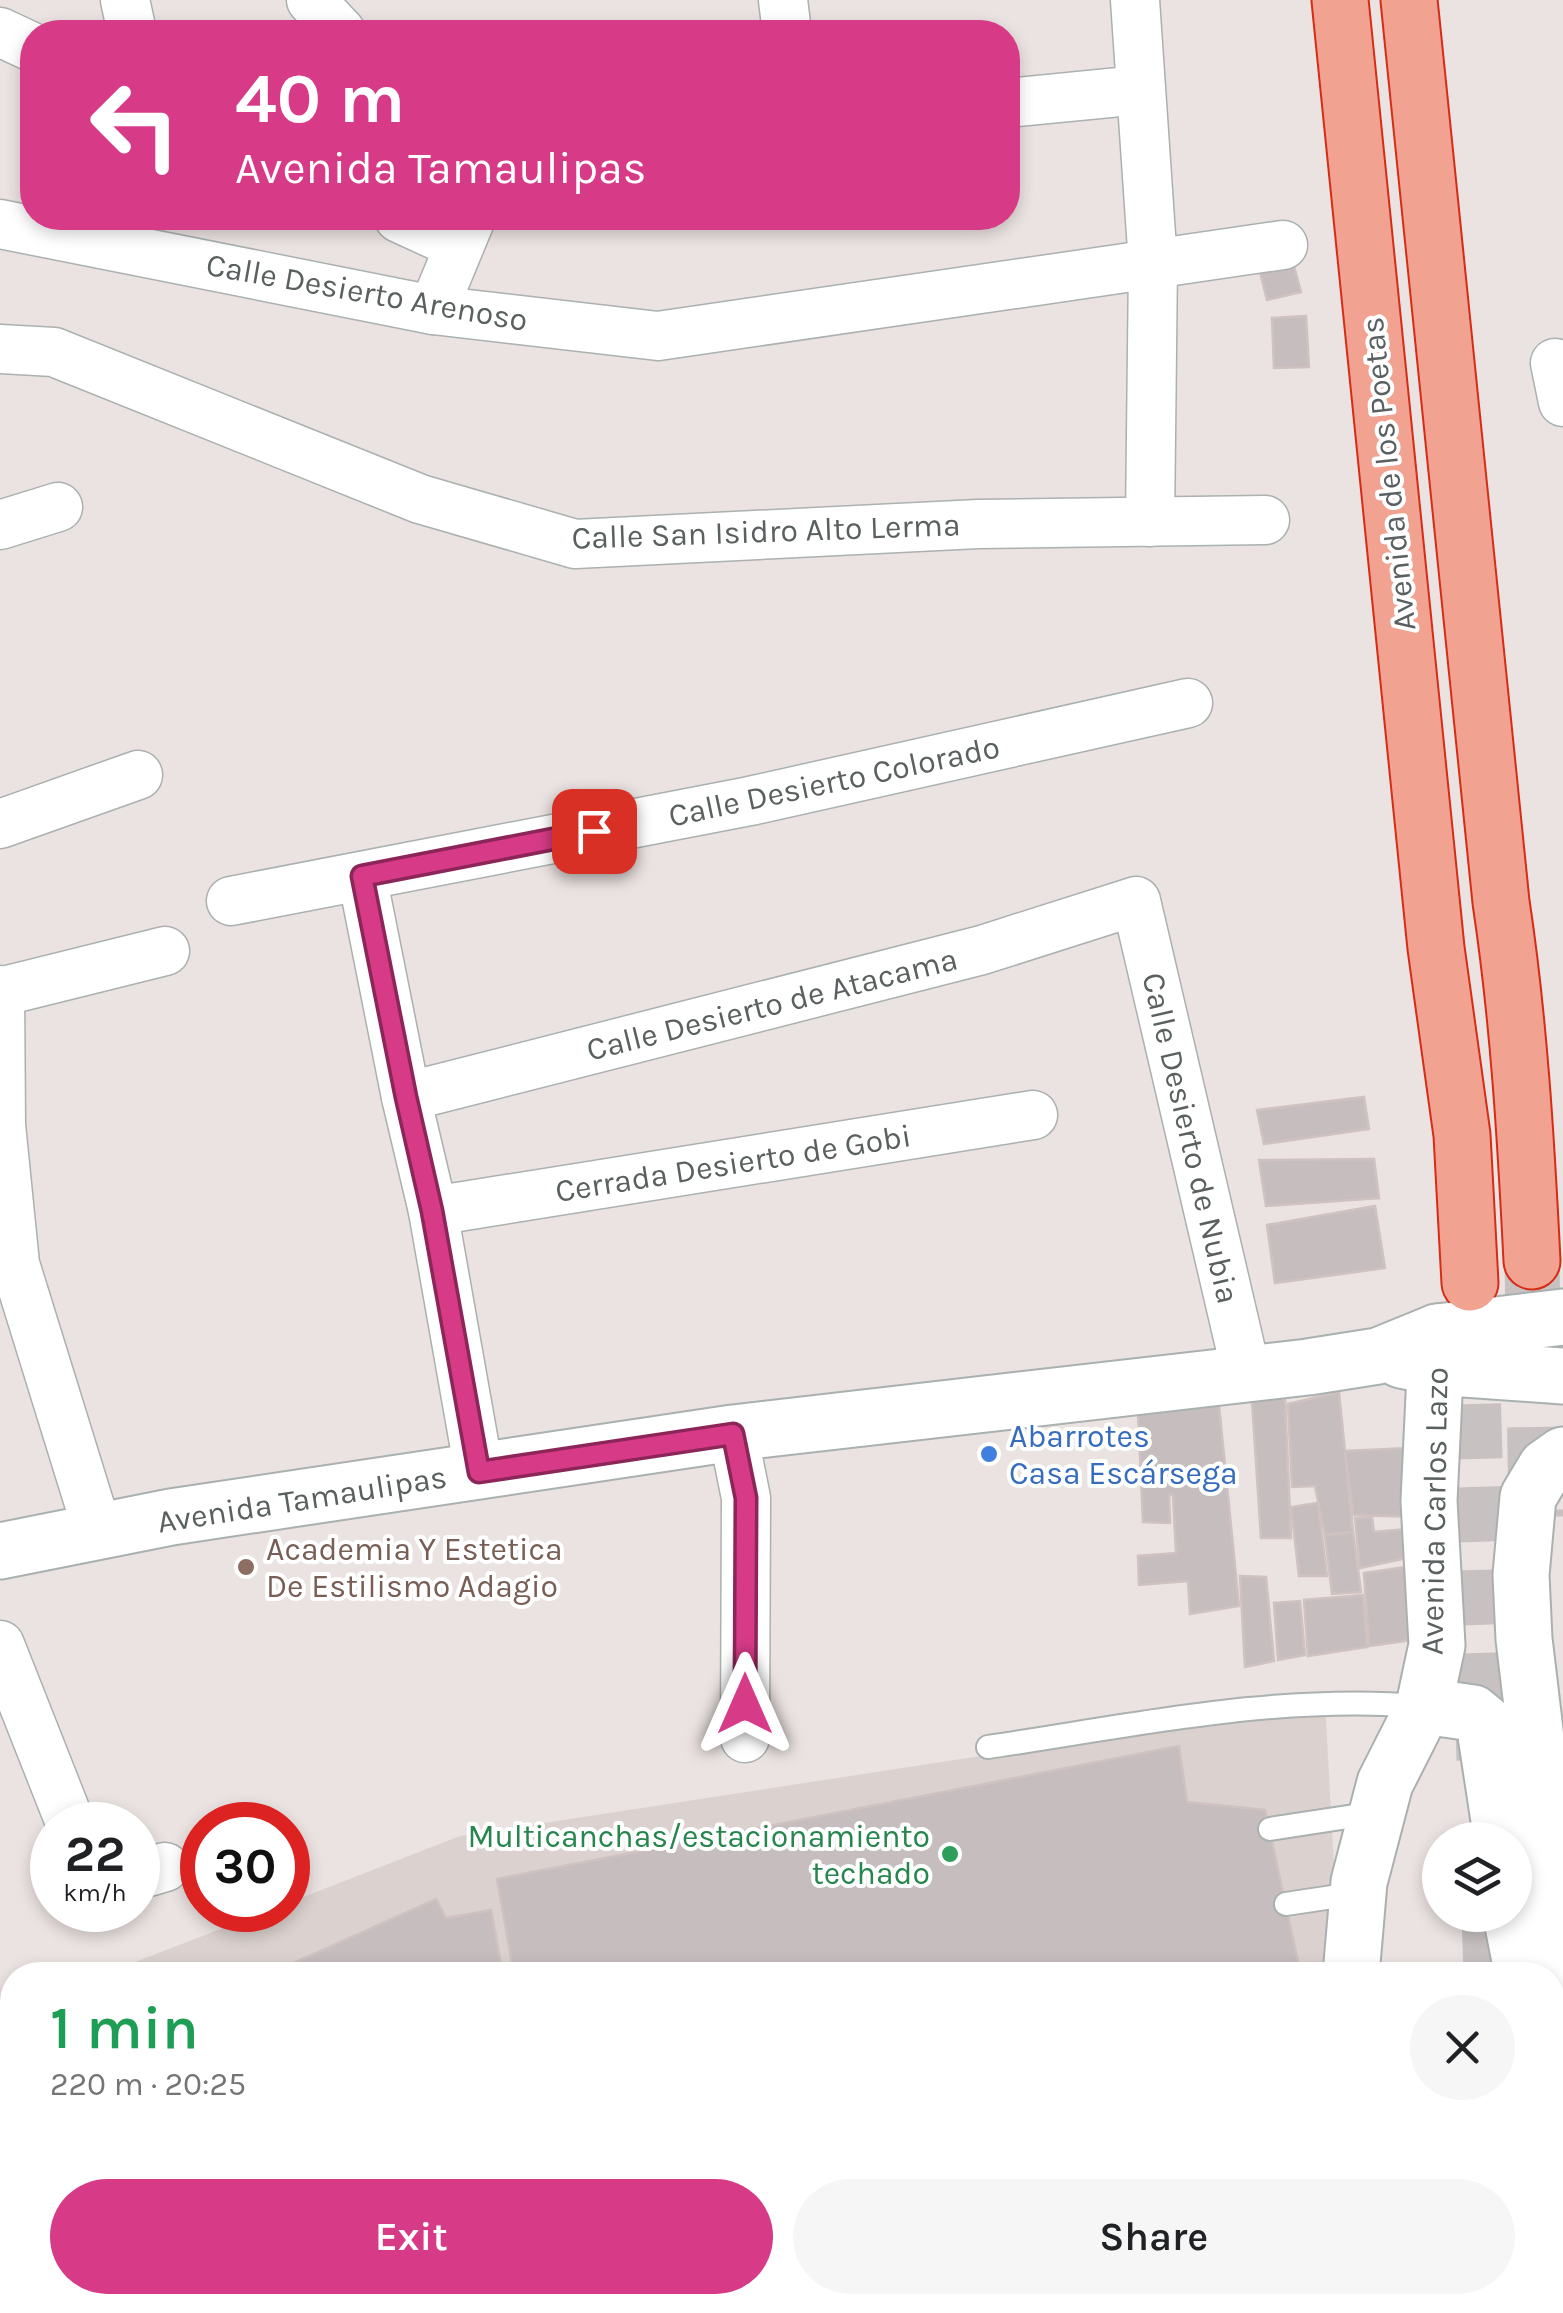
<!DOCTYPE html>
<html lang="en">
<head>
<meta charset="utf-8">
<style>
	:root { --surface:#fff; --page:#f6f6f6; --text:#202124; --muted:#757577; --accent:#d73b88 }
	body { margin:0; font-family:Karla,sans-serif; background:var(--page); color:var(--text); height:100vh; display:flex; flex-direction:column; font-size:38px; white-space:nowrap }
	* { box-sizing:border-box; margin:0 }
	p { font-size:32px; color:var(--muted) }
	.icon { flex:none; width:55px; height:55px; fill:none; stroke:currentColor; stroke-width:2; stroke-linecap:round; stroke-linejoin:round }
	.map { position:relative; flex:1; overflow:hidden }
	.drawer { position:absolute; left:0px; top:1962px; width:1565px; height:352px; display:flex; flex-direction:column; background:var(--surface); border-radius:40px 40px 0 0; box-shadow:0 5px 15px #0003 }
	.drawer>* { flex:none }
	.hud { position:absolute; left:20px; top:20px; width:1000px; height:210px; border-radius:40px; box-shadow:0 5px 15px #0003; background:#d73b88; color:#fff; overflow:hidden }
	.tools { position:absolute; left:1422px; top:1822px; display:grid; gap:20px }
	.tools a { display:grid; place-items:center; width:110px; height:110px; border-radius:50%; background:var(--surface); box-shadow:0 5px 15px #0003; font-size:50px }
	.speed { position:absolute; left:30px; top:1802px; display:flex; gap:20px; font-size:50px; font-weight:700; text-align:center }
	.speed>* { display:grid; place-content:center; width:130px; height:130px; border-radius:50%; background:var(--surface); box-shadow:0 5px 15px #0003; line-height:1 }
	.speed small { font-size:25px; font-weight:400 }
	.speed .limit { border:15px solid #d22; background:#fff; color:#111 }
	.pin { position:absolute; display:grid; place-items:center; width:85px; height:85px; color:#fff; margin:-42px; border-radius:20px; box-shadow:0 5px 15px #0006 }
	.me { position:absolute; width:110px; margin:-55px; rotate:0deg; stroke-linejoin:round; filter:drop-shadow(0 0 8px #0008) }
	.turn { display:flex; align-items:center; gap:35px; height:210px; padding:0 50px; font-size:45px }
	.turn .icon { width:130px; height:130px; stroke-width:2.5 }
	.turn b { display:block; font-size:70px; line-height:85px }
	.round { display:grid; place-items:center; flex:none; width:105px; height:105px; border-radius:52px; background:var(--page) }
	.head { display:flex; align-items:center; justify-content:space-between; height:170px; padding:0 50px }
	h1 { font-size:60px; font-weight:600; line-height:75px; color:#1e9e55 }
	.button { display:flex; gap:20px; margin-top:auto; padding:20px 50px }
	.button a { flex:1; height:115px; border-radius:60px; background:var(--accent); color:#fff; font-size:40px; font-weight:600; line-height:115px; text-align:center }
	.button a+a { background:var(--page); color:var(--text) }
	.map>svg:first-child { display:block }
</style>
</head>
<body>
<div class="map">
<svg width="1563" height="2313" viewBox="0 0 1563 2313">
	<rect width="100%" height="100%" fill="#ebe3e1"/>
	<g fill="#dbd2cf">
		<path d="M1325 1703 1340 1975H101L270 1910H288V1903L460 1836Z"/>
		<path d="M12 2009V2302H1390L1392 2313H0V2014Z"/>
	</g>
	<g fill="#d2e1bf">
		<path d="M961 2302 962 2313H741L740 2303Z"/>
		<path d="M1047 2303H1115L1116 2313H1054Z"/>
	</g>
	<g fill="#c6bebe" stroke="#cfc2c0" stroke-width="2.5">
		<path d="M1293 263 1301 292 1267 300 1260 272Z"/>
		<path d="M1306 316 1309 367 1274 368 1272 318Z"/>
		<path d="M1364 1097 1369 1129 1264 1144 1257 1110Z"/>
		<path d="M1374 1159 1379 1198 1266 1206 1259 1160Z"/>
		<path d="M1375 1206 1385 1268 1275 1283 1267 1225Z"/>
		<path d="M1339 1392 1353 1532 1325 1535 1315 1486 1292 1487 1288 1404Z"/>
		<path d="M1285 1398 1291 1538H1261L1252 1401Z"/>
		<path d="M1219 1405 1239 1606 1190 1614 1188 1581 1139 1585 1138 1556 1176 1553 1173 1495H1169L1170 1523 1143 1522 1138 1412Z"/>
		<path d="M1409 1448 1416 1517 1353 1515 1345 1451Z"/>
		<path d="M1318 1503 1327 1576H1299L1291 1507Z"/>
		<path d="M1372 1517 1374 1532 1417 1528 1421 1555 1360 1568 1355 1518Z"/>
		<path d="M1353 1532 1361 1592 1332 1594 1325 1535Z"/>
		<path d="M1420 1565 1427 1638 1369 1646 1364 1573Z"/>
		<path d="M1240 1576 1266 1577 1274 1661 1245 1667Z"/>
		<path d="M1363 1595 1367 1647 1308 1656 1304 1600Z"/>
		<path d="M1300 1601 1305 1655 1278 1660 1274 1603Z"/>
		<path d="M1179 1746 1187 1802 1265 1810 1301 1975H514L497 1879Z"/>
		<path d="M436 1899 446 1918 491 1910 503 1975H267Z"/>
	</g>
	<g fill="none" stroke-linecap="round" stroke-linejoin="round">
		<g stroke="#c7c2c1" stroke-width="55" stroke-dasharray="55 28" stroke-linecap="butt">
			<path d="M1532 1261 1536 1517"/>
			<path d="M1471 1321 1484 1760"/>
			<path d="M1489 1915 1491 1975"/>
		</g>
		<defs>
			<g id="lane">
				<path d="M988 1747C1131 1726 1276 1694 1421 1706"/>
				<path d="M1270 1829 1374 1813"/>
				<path d="M1286 1904 1359 1893"/>
				<path d="M1305 2313 1309 2302"/>
			</g>
			<g id="street">
				<path d="M125 0 132 32"/>
				<path d="M311 0 341 32"/>
				<path d="M783 0 787 32"/>
				<path d="M1135 0 1153 264 1150 522"/>
				<path d="M0 32 32 47"/>
				<path d="M1008 103 1140 90"/>
				<path d="M399 218 458 245"/>
				<path d="M0 224 433 310 658 336 1283 245"/>
				<path d="M433 310 471 218"/>
				<path d="M0 349 54 352 420 499 575 544 978 524 1265 520"/>
				<path d="M1555 363 1563 402"/>
				<path d="M0 525 58 507"/>
				<path d="M0 824 138 775"/>
				<path d="M362 876 406 1097 433 1211 479 1471"/>
				<path d="M231 901 750 801 1188 703"/>
				<path d="M0 990 1 1125 15 1264 98 1532"/>
				<path d="M0 992 165 951"/>
				<path d="M406 1097 982 950 1136 901 1247 1376"/>
				<path d="M433 1211 1033 1115"/>
				<path d="M733 1433 746 1498 745 1738"/>
				<path d="M0 1645 71 1825"/>
				<path d="M138 1875 165 1867"/>
			</g>
			<g id="secondary">
				<path d="M1401 1360 1436 1367 1563 1376"/>
				<path d="M1563 1455 1546 1467 1528 1497 1521 1575 1524 1639 1563 1963"/>
				<path d="M0 1551 171 1517 733 1433 1308 1367 1378 1356 1437 1332 1563 1317"/>
				<path d="M1424 1706 1473 1713 1484 1722 1502 1840"/>
				<path d="M1511 1915 1523 1975"/>
				<path d="M1351 1975 1359 1882 1385 1783 1424 1706 1437 1645 1429 1501 1437 1332"/>
				<path d="M1552 2058 1563 2073"/>
				<path d="M1378 2302 1380 2313"/>
			</g>
			<g id="highway">
				<path d="M1340 0 1436 948 1462 1135 1470 1283"/>
				<path d="M1409 0 1501 902C1519 1021 1526 1141 1532 1261"/>
				<path d="M1552 2185 1563 2297"/>
				<path d="M1509 2302 1510 2313"/>
			</g>
		</defs>
		<use href="#lane" stroke="#abb0b0" stroke-width="26"/>
		<use href="#street" stroke="#abb0b0" stroke-width="51"/>
		<use href="#secondary" stroke="#aab0b0" stroke-width="59"/>
		<use href="#highway" stroke="#d62c16" stroke-width="59"/>
		<g stroke="#abc89f" stroke-width="6" stroke-dasharray="10 5" stroke-linecap="butt">
			<path d="M1139 2302V2313"/>
			<path d="M575 2313 587 2302"/>
		</g>
		<use href="#lane" stroke="#fff" stroke-width="22"/>
		<use href="#street" stroke="#fff" stroke-width="48"/>
		<use href="#secondary" stroke="#fff" stroke-width="55"/>
		<use href="#highway" stroke="#f2a291" stroke-width="55"/>
	</g>
	<g fill="none" stroke-linecap="round" stroke-linejoin="round">
		<defs>
			<path id="route" d="M594 831 362 876 406 1097 432 1211 479 1472 733 1434 746 1498 745 1704"/>
		</defs>
		<use href="#route" stroke="#8c2658" stroke-width="25"/>
		<use href="#route" stroke="#d73b88" stroke-width="18"/>
	</g>
	<circle fill="#3f7fe0" stroke="#fff" stroke-width="4" cx="989" cy="1454" r="10"/>
	<circle fill="#8d6e63" stroke="#fff" stroke-width="4" cx="246" cy="1567" r="10"/>
	<circle fill="#2e9e5b" stroke="#fff" stroke-width="4" cx="950" cy="1854" r="10"/>
	<g text-anchor="middle" stroke-width="8" stroke-linejoin="round" paint-order="stroke">
		<g font-size="32" fill="#5a6060" stroke="#fff">
			<text transform="translate(367 292) rotate(10)" y="11">Calle Desierto Arenoso</text>
			<text transform="translate(1388 474) rotate(-96)" y="11">Avenida de los Poetas</text>
			<text transform="translate(766 531) rotate(-2)" y="11">Calle San Isidro Alto Lerma</text>
			<text transform="translate(834 781) rotate(-12)" y="11">Calle Desierto Colorado</text>
			<text transform="translate(772 1004) rotate(-14)" y="11">Calle Desierto de Atacama</text>
			<text transform="translate(1191 1138) rotate(77)" y="11">Calle Desierto de Nubia</text>
			<text transform="translate(733 1163) rotate(-9)" y="11">Cerrada Desierto de Gobi</text>
			<text transform="translate(302 1499) rotate(-9)" y="11">Avenida Tamaulipas</text>
			<text transform="translate(1434 1511) rotate(-89)" y="11">Avenida Carlos Lazo</text>
		</g>
		<g font-size="32" fill="#366cbe" stroke="#fff" text-anchor="start">
			<text x="1009" y="1447">Abarrotes<tspan x="1009" dy="37">Casa Escársega</tspan></text>
		</g>
		<g font-size="32" fill="#785e54" stroke="#fff" text-anchor="start">
			<text x="266" y="1560">Academia Y Estetica<tspan x="266" dy="37">De Estilismo Adagio</tspan></text>
		</g>
		<g font-size="32" fill="#27864d" stroke="#fff" text-anchor="end">
			<text x="930" y="1847">Multicanchas/estacionamiento<tspan x="930" dy="37">techado</tspan></text>
		</g>
	</g>
</svg>
<div class="tools">
<a><svg class="icon" aria-label="layers" viewBox="0 0 24 24"><path d="M12 4l9 5-9 5-9-5zM3 14l9 5 9-5"/></svg></a>
</div>
<div class="speed"><div>22<small>km/h</small></div><div class="limit">30</div></div>
<div class="pin" style="left:594px;top:831px;background:#d93025"><svg class="icon" aria-label="arrive" viewBox="0 0 24 24"><path d="M6 21V4h12l-3 4 3 4H6"/></svg></div>
<svg class="me" style="left:745px;top:1704px" viewBox="-20 -20 40 40"><path d="M0-17L14 15 0 8-14 15z" fill="#d73b88" stroke="#fff" stroke-width="4"/></svg>
<div class="hud">
<div class="turn"><svg class="icon" aria-label="left" viewBox="0 0 24 24"><path d="M17 20v-9H6M10 6l-5 5 5 5"/></svg><div><b>40 m</b>Avenida Tamaulipas</div></div>
</div>
<section class="drawer">
<div class="head"><div><h1>1 min</h1><p>220 m · 20:25</p></div><a class="round"><svg class="icon" aria-label="close" viewBox="0 0 24 24"><path d="M6 6l12 12M18 6L6 18"/></svg></a></div>
<div class="button"><a>Exit</a><a>Share</a></div>
</section>
</div>
</body>
</html>
